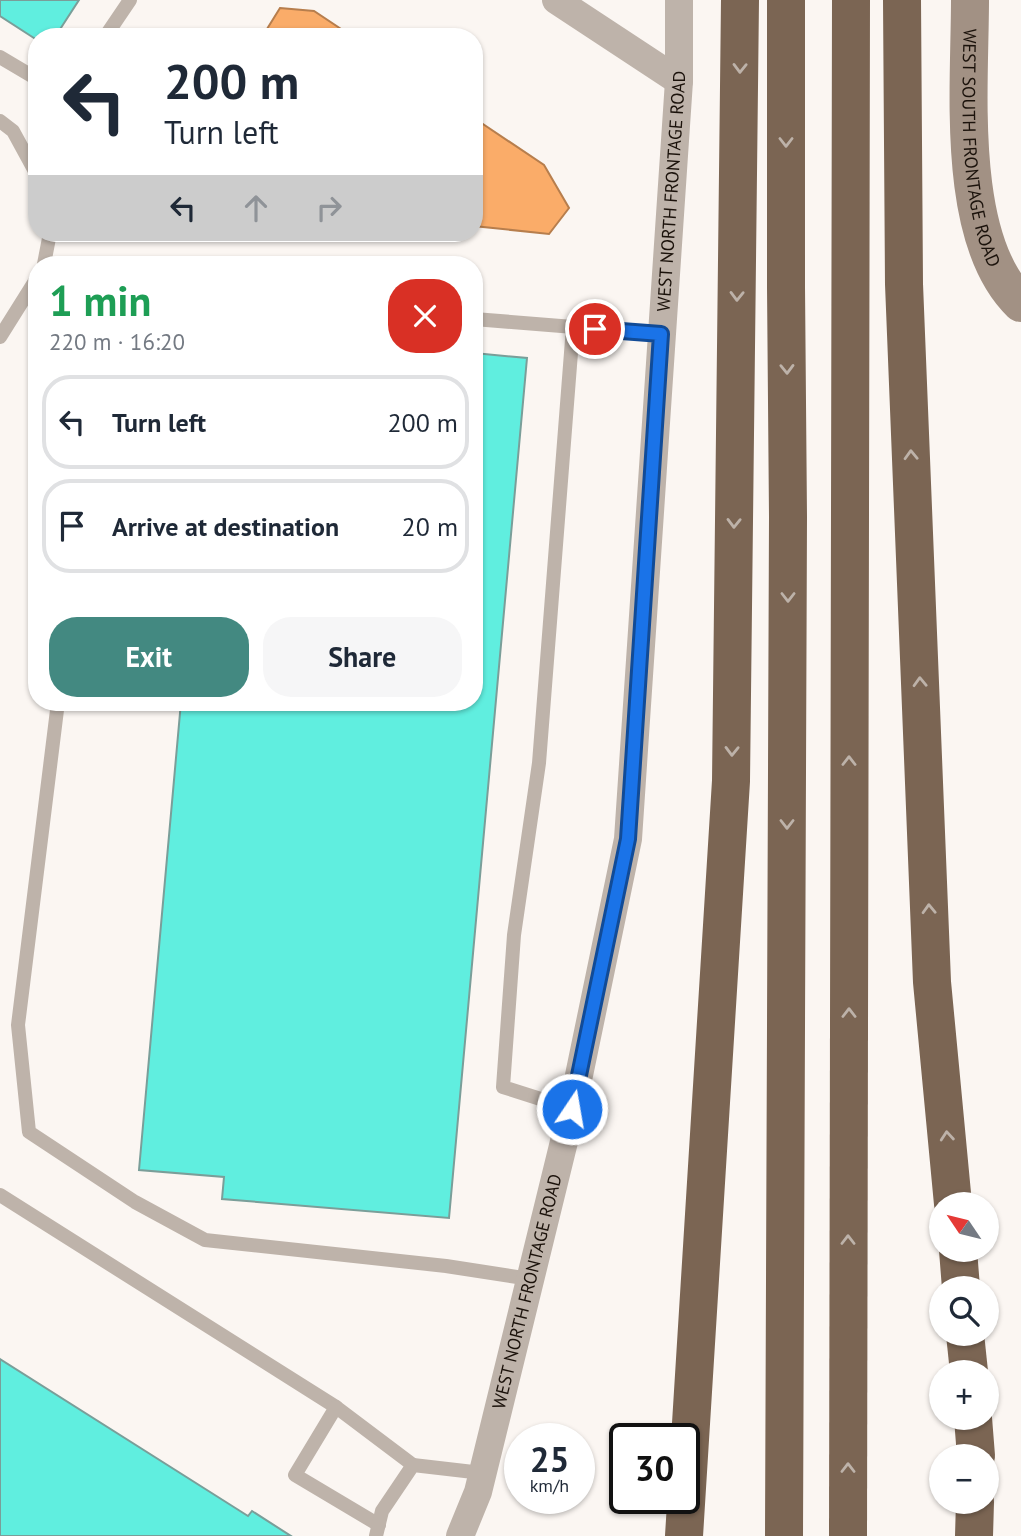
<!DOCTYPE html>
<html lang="en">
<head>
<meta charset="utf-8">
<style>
	:root { --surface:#fff; --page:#f6f6f7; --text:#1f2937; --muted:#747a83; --line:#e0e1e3; --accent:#438981 }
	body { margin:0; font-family:"PT Sans",sans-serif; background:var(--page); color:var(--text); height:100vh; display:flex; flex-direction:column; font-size:26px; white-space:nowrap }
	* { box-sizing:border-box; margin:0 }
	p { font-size:23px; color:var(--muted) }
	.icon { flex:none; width:38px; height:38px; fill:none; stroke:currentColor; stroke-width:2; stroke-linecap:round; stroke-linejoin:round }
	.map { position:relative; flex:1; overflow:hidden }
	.sheet { position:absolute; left:28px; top:256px; width:455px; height:455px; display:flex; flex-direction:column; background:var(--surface); border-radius:28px; box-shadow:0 2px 5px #0004 }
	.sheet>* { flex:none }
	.top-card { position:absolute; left:28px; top:28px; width:455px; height:214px; border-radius:28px; box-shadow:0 2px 5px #0004; background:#fff; color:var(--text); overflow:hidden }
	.needle { width:46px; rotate:305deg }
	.fabs { position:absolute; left:929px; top:1192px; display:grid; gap:14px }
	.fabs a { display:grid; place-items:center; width:70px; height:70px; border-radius:50%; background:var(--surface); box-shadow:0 2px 5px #0004; font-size:35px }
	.speed { position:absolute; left:504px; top:1423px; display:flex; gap:14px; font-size:35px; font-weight:700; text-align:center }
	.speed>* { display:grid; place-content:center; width:91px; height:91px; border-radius:50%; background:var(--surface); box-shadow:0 2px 5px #0004; line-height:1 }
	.speed small { font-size:18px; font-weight:400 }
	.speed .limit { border:4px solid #111; border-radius:10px; background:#fff; color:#111 }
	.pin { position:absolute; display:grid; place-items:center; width:60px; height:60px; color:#fff; margin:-30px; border:4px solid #fff; border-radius:50%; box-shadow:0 2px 7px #0007 }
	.me { position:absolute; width:77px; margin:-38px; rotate:12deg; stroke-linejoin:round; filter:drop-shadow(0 0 5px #0008) }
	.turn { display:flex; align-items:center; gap:24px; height:147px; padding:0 21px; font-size:32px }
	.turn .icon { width:91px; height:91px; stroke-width:2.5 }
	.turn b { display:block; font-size:49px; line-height:60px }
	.lanes { display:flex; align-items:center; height:66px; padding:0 21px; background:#0003; justify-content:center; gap:35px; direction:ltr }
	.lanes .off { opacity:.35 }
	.round { display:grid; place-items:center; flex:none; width:74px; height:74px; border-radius:28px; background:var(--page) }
	.overview { display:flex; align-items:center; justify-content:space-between; height:119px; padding:0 21px }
	h1 { font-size:42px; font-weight:600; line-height:52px; color:#1e9e55 }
	.button { display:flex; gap:14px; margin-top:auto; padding:14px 21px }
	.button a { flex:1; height:80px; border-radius:28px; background:var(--accent); color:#fff; font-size:28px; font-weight:600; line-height:80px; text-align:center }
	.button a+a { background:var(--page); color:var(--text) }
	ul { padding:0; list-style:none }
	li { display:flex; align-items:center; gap:21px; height:94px; margin:0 14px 10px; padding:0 7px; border:4px solid var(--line); border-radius:28px }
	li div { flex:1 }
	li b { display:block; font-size:26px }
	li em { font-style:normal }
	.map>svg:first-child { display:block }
</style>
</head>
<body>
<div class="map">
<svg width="1021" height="1536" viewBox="0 0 1021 1536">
	<rect width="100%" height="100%" fill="#fbf6f2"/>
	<g fill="#faac69" stroke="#b77e4d" stroke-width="2">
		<path d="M280 8 314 11 353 37H262Z"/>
		<path d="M474 118 544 165 569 208 549 234 474 226Z"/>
	</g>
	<g fill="#60eedf" stroke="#7a9e99" stroke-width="2">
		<path d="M0 0H79L55 37H37V40L0 16Z"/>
		<path d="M474 353 527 358 449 1218 222 1199 224 1177 139 1170 181 702H474Z"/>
		<path d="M0 1359 248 1516 252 1511 291 1536H0Z"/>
	</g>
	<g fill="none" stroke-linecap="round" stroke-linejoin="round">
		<g stroke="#beb3aa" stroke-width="14">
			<path d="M105 37 130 0"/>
			<path d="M0 57 37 79"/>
			<path d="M0 121 13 131 37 175"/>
			<path d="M44 264 50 233"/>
			<path d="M474 319 661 334"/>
			<path d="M0 337 37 278"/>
			<path d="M58 702 18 1025 29 1132 135 1202 205 1240 446 1266 530 1279"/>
			<path d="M572 1109 503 1087 514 935 539 763 573 327"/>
			<path d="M0 1195 336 1407"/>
			<path d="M379 1525 295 1475 336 1407 413 1465"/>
			<path d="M376 1536 382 1511 413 1465 482 1473"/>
		</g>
		<g stroke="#beb3aa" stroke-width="28">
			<path d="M556 0 679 81"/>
			<path id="s1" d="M460 1536 478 1492 572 1109 628 839 679 81V0"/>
		</g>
		<path stroke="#a29184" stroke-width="38" id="s2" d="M970 0C970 87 955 239 1021 303"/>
		<g stroke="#7b6553" stroke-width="38">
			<path d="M902 0 904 284 932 982 953 1204"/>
			<path d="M958 1250 961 1288"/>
			<path d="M965 1334 969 1372"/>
			<path d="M973 1418 976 1456"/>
			<path d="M684 1536 731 781 740 0"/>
			<path d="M784 1536 788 517 786 287V0"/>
			<path d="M848 1536 851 0"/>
			<path d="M974 1536 975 1502"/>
		</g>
	</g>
	<defs><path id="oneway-chevron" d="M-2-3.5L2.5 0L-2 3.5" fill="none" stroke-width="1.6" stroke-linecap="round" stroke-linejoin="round" transform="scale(1.75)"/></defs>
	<g stroke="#bdb2a9">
		<use href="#oneway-chevron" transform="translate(740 68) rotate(91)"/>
		<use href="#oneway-chevron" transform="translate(786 142) rotate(90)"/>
		<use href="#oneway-chevron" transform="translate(737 296) rotate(91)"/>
		<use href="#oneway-chevron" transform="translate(787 369) rotate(89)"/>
		<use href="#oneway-chevron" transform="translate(911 455) rotate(-92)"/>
		<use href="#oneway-chevron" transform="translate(734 523) rotate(91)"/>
		<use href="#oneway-chevron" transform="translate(788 597) rotate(90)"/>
		<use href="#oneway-chevron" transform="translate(920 682) rotate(-92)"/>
		<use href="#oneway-chevron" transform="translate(732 751) rotate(91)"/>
		<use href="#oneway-chevron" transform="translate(849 761) rotate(-90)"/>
		<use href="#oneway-chevron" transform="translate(787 824) rotate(90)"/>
		<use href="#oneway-chevron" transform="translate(929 909) rotate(-92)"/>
		<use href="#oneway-chevron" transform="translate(849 1013) rotate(-90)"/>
		<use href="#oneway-chevron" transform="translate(947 1136) rotate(-95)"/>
		<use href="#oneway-chevron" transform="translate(848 1240) rotate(-90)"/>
		<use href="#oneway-chevron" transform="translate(848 1468) rotate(-90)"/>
	</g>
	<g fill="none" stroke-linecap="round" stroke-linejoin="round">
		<defs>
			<path id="route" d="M572 1109 628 839 661 334 595 329"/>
		</defs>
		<use href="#route" stroke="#114b97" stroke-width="18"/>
		<use href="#route" stroke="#1a73e8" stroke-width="12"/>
	</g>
	<g text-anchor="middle" stroke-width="5" stroke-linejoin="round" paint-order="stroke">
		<g font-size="18" fill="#1b120b" stroke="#fff">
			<text dy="6" stroke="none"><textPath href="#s2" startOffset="149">WEST SOUTH FRONTAGE ROAD</textPath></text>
			<text dy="6" stroke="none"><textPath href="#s1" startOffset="1367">WEST NORTH FRONTAGE ROAD</textPath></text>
			<text dy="6" stroke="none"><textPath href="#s1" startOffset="254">WEST NORTH FRONTAGE ROAD</textPath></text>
		</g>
	</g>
</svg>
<div class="fabs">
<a><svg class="needle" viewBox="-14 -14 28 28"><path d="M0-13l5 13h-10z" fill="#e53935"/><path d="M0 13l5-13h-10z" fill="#747a83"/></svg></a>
<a><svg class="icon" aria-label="search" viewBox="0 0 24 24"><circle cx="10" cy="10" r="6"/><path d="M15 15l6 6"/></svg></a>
<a>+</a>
<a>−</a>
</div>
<div class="speed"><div>25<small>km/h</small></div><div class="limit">30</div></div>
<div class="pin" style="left:595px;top:329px;background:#d93025"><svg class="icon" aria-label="arrive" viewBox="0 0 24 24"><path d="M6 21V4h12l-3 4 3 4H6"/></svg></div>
<svg class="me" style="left:572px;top:1109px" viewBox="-20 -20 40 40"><circle r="17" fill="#1a73e8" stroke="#fff" stroke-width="3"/><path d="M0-11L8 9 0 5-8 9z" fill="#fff"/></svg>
<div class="top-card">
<div class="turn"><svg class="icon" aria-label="left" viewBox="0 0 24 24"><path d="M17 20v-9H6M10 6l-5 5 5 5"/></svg><div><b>200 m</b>Turn left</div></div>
<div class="lanes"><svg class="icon" aria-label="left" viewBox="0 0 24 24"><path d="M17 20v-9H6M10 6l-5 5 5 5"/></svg><svg class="icon off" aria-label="ahead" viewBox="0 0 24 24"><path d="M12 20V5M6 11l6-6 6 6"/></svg><svg class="icon off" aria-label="right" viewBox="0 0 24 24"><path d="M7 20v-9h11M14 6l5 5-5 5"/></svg></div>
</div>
<section class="sheet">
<div class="overview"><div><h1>1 min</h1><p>220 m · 16:20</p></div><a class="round" style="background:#d93025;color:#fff"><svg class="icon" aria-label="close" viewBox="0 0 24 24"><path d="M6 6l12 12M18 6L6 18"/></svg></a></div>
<ul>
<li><svg class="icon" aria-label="left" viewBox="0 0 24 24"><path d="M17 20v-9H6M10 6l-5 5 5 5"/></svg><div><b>Turn left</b></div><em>200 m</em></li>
<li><svg class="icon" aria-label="arrive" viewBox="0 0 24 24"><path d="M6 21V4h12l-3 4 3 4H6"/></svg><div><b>Arrive at destination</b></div><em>20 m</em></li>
</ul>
<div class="button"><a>Exit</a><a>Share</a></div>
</section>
</div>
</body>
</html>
